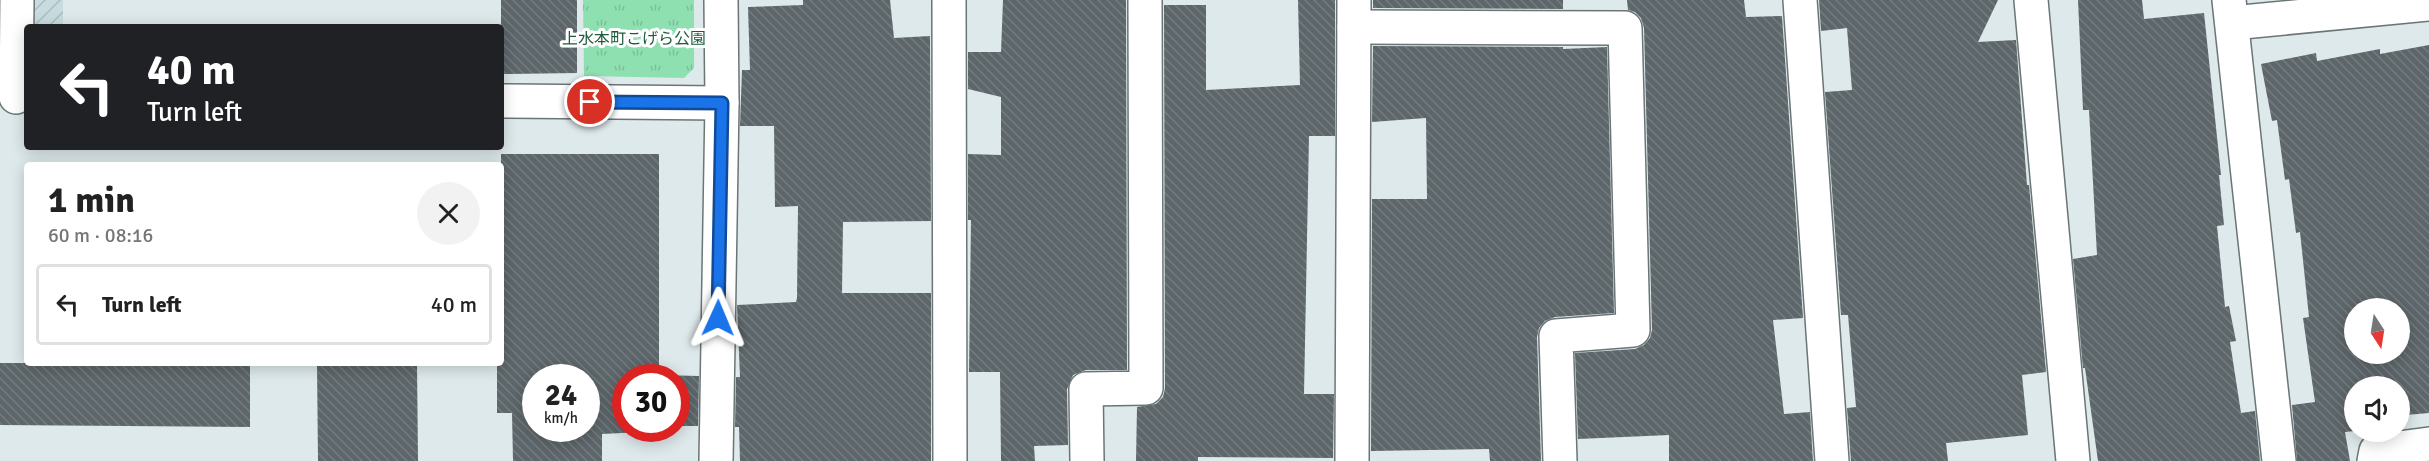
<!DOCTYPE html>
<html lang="en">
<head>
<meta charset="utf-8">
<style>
	:root { --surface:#fff; --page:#f2f2f2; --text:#222; --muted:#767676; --line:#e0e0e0 }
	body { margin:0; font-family:Signika,"Noto Sans JP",sans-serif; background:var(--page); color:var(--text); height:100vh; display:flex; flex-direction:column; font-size:22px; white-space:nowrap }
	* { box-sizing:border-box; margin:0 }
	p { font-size:20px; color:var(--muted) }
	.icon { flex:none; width:33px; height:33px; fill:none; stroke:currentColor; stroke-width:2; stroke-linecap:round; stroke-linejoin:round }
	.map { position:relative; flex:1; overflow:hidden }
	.sheet { position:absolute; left:24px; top:162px; width:480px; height:204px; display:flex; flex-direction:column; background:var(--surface); border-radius:6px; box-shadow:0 3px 15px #0003 }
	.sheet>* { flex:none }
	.guide { position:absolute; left:24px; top:24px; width:480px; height:126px; border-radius:6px; box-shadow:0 3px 15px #0003; background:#202124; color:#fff; overflow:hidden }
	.needle { width:39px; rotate:168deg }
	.buttons { position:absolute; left:2344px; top:298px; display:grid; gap:12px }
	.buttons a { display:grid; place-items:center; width:66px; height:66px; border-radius:50%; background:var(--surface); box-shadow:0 3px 15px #0003; font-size:30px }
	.speed { position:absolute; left:522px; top:364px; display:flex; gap:12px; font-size:30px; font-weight:700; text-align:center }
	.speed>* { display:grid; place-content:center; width:78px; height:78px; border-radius:50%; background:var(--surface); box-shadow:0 3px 15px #0003; line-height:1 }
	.speed small { font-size:15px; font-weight:400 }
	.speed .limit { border:9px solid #d22; background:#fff; color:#111 }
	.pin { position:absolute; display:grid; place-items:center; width:51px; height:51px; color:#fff; margin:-26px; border:3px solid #fff; border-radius:50%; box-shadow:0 2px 6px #0007 }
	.me { position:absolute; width:66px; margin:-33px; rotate:1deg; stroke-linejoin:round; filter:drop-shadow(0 0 4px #0008) }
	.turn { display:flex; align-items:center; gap:21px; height:126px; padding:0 24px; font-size:27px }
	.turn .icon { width:78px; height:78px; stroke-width:2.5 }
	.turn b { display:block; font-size:42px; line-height:51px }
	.round { display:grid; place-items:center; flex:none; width:63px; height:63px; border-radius:32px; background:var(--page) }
	.overview { display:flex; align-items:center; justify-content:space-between; height:102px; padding:0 24px }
	h1 { font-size:36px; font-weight:700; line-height:45px }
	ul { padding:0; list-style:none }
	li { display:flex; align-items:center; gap:18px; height:81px; margin:0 12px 9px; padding:0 12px; border:3px solid var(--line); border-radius:6px }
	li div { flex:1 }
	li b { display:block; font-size:22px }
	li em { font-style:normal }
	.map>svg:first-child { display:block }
</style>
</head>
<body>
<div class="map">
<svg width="2429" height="461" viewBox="0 0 2429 461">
	<defs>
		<pattern id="industrial-furrows" width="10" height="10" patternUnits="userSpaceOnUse" patternTransform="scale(1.5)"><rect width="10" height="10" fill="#c8dcdf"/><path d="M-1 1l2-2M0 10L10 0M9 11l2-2" fill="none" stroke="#acbdbf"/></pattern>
		<pattern id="grass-tufts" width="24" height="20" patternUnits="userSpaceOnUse" patternTransform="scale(1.5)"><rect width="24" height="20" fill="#8fe0b1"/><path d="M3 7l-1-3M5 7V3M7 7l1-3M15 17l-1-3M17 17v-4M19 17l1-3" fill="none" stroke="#7bc098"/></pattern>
		<pattern id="building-back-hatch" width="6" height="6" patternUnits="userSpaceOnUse" patternTransform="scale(1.5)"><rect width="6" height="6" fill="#5d666a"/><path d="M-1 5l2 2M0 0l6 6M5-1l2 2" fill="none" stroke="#757c7f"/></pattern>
	</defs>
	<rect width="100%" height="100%" fill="#dee9eb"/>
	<path fill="url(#industrial-furrows)" d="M0 0H63V27H27L0 90Z"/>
	<path fill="url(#grass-tufts)" d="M583 0H694V68L684 78 584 76Z"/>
	<g fill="url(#building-back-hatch)" fill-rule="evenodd">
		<path d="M501 0H577V73L501 74Z"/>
		<path d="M803 0H890L894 38 930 36 931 221 843 222 842 293H931V461H740L739 427H735L736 377H740L737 305 796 302 797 298 798 206 775 207 774 126H740L742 70H750L748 7 803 5Z"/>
		<path d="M1003 0H1126L1127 370H1086L1073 375 1067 389 1068 445 1034 446 1035 461H1001L1000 372H969L971 220H968V154L1001 155V97L968 89V52H1001Z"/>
		<path d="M1298 0H1335V136H1309L1304 394H1334L1333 458 1198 457V461H1136L1137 407 1156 404 1163 397 1165 388 1164 5H1206V90L1300 85Z"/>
		<path d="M1373 0H1563V9L1373 8Z"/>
		<path d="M1627 0H1744L1746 17 1782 16 1803 318 1773 320 1784 414 1810 412 1813 461H1669V435L1578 439 1575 353 1635 349 1644 345 1650 338 1652 330 1644 28 1641 18 1635 12 1628 10Z"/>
		<path d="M1819 0H1998L1978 42 2016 40 2027 185H2029L2046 372 2022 375 2028 435 1946 443 1948 461H1851L1847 408 1856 407 1848 315H1841L1825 92 1852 90 1847 28 1821 31Z"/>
		<path d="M2078 0H2142L2144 19 2204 13 2221 175H2219L2224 225 2217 226 2225 307 2229 306 2236 341 2230 342 2241 413 2255 411 2260 461H2098L2085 368H2083L2073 259 2097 255 2089 110H2083Z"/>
		<path d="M2429 45V413L2406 415 2407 423 2400 424V387H2355V431L2345 432 2350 461H2297L2292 405 2315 402 2303 318 2309 317 2300 232 2296 233 2289 179 2285 180 2277 120 2272 121 2261 64 2316 53 2317 61 2380 49V54ZM2355 309H2400V354H2355Z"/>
		<path d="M1373 46 1563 47V49L1607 47 1614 313 1555 317 1545 321 1539 328 1537 337 1541 461H1490L1489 449 1371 451 1372 199H1427L1426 118 1372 122Z"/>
		<path d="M501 154H659V375L699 376 698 426H676V378H626V429H662V431L602 434V461H513L512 413H497V363H501ZM536 378H586V429H536Z"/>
		<path d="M0 363H250V427L0 425Z"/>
		<path d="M317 363H417L418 461H318Z"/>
	</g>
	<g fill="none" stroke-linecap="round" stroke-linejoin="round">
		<defs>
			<g id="minor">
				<path d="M949 0 950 461"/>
				<path d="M1800 0 1832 461"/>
				<path d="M2031 0 2073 461"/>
				<path d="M2229 0 2279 461"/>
				<path d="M2232 23 2429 4"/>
				<path d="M1354 27 1625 28 1633 330 1556 336 1560 461"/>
				<path d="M16 97 17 0"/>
				<path d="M501 101 722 103"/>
				<path d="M716 461 722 103 721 0"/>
				<path d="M1087 461 1086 389 1146 388 1145 0"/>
				<path d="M1352 461 1354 0"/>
				<path d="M2374 461 2376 451 2429 444"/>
			</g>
		</defs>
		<use href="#minor" stroke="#6a7576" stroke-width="36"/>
		<use href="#minor" stroke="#fff" stroke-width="33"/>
	</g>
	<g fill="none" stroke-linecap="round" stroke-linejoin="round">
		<defs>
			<path id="route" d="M590 102 722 103 718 318"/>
		</defs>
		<use href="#route" stroke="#114b97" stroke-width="15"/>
		<use href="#route" stroke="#1a73e8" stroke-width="10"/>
	</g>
	<g text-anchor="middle" stroke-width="6" stroke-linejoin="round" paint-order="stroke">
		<g font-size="16" fill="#1d5d3d" stroke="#fff">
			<text x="634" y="44">上水本町こげら公園</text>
		</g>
	</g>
</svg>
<div class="buttons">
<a><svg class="needle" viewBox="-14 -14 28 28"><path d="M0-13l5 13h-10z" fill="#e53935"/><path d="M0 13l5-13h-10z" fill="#767676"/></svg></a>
<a><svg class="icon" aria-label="sound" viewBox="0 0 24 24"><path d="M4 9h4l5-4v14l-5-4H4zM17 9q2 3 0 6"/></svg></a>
</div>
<div class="speed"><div>24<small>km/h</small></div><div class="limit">30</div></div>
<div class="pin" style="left:590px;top:102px;background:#d93025"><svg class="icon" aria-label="arrive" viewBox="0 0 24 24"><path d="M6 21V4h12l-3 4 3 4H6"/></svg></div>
<svg class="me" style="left:718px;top:318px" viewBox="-20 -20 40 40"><path d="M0-17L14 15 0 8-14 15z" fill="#1a73e8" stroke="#fff" stroke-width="4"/></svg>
<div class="guide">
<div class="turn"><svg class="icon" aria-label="left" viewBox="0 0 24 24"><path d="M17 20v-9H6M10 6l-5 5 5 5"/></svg><div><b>40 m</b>Turn left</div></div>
</div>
<section class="sheet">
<div class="overview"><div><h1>1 min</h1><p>60 m · 08:16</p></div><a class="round"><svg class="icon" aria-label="close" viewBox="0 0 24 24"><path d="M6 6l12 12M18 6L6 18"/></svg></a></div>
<ul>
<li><svg class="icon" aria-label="left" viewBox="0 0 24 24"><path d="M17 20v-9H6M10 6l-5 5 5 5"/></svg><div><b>Turn left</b></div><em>40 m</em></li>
</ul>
</section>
</div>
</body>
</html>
